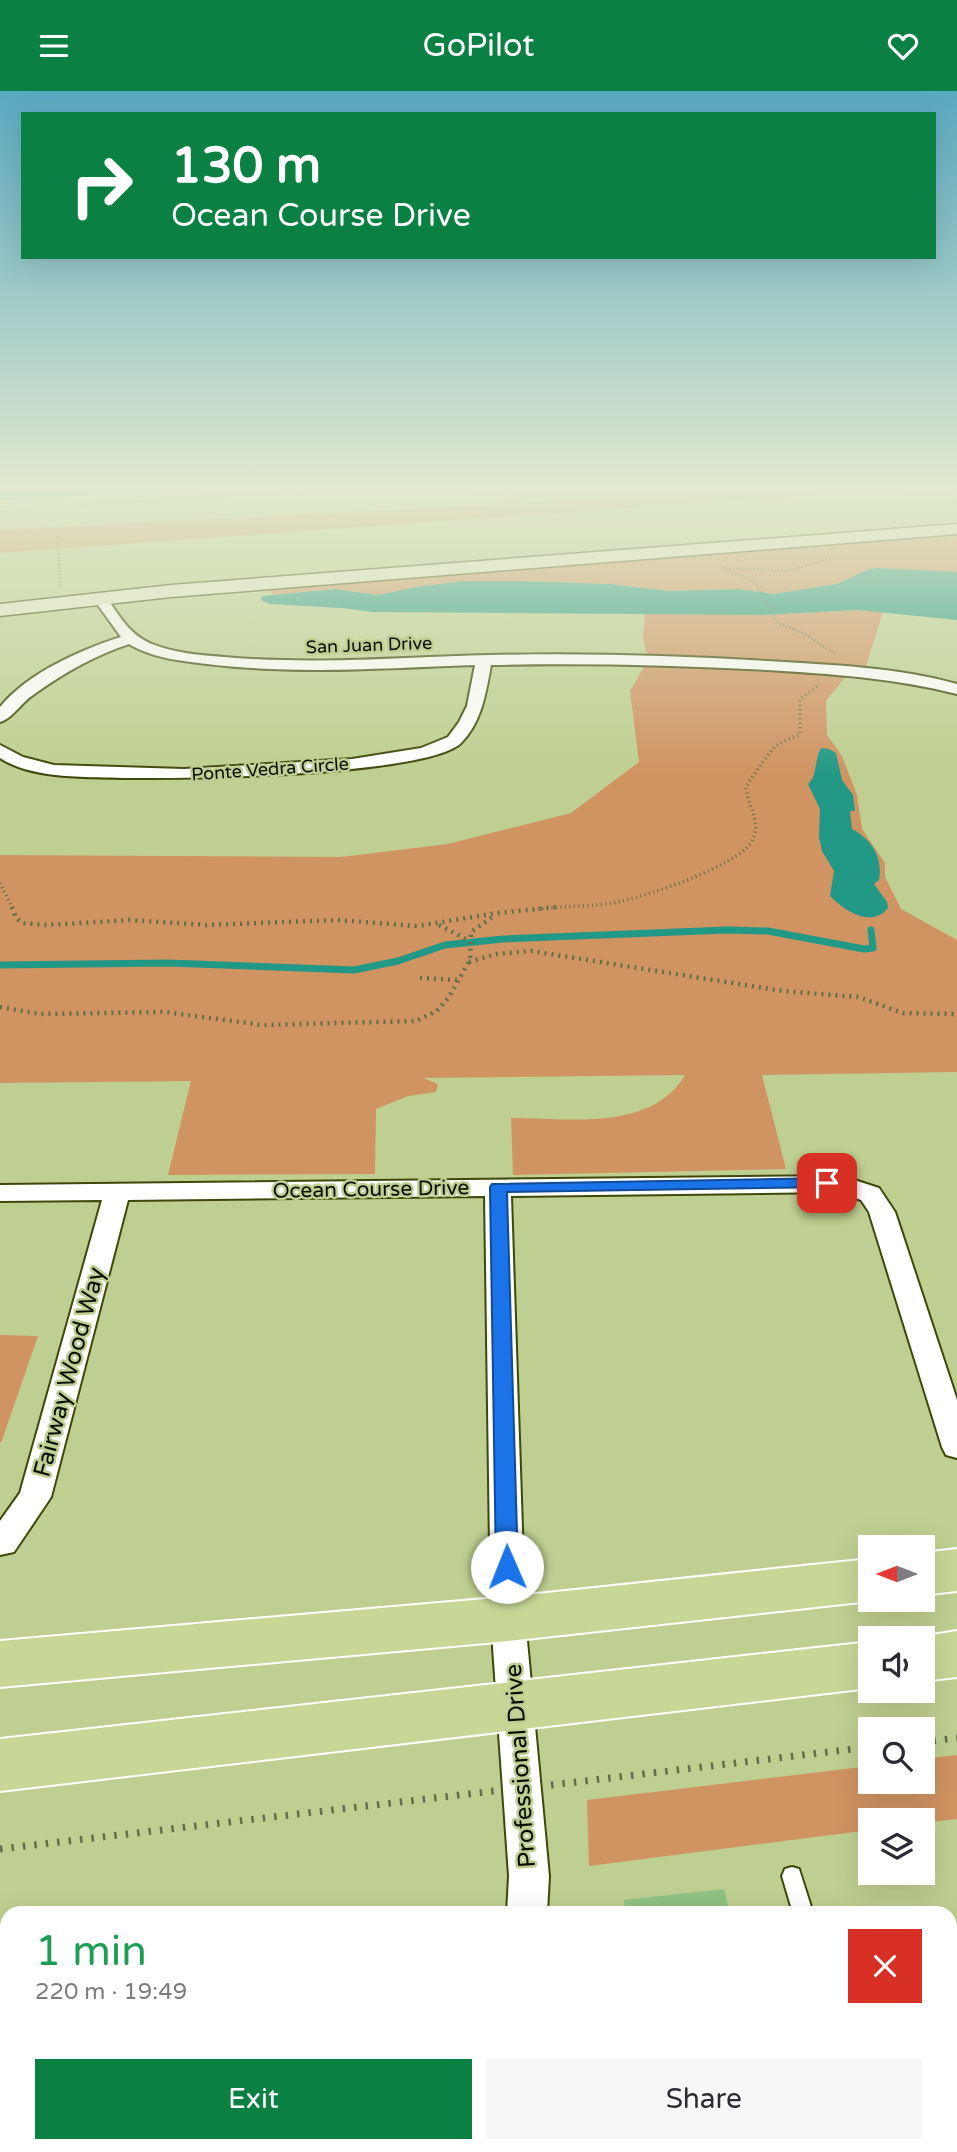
<!DOCTYPE html>
<html lang="en">
<head>
<meta charset="utf-8">
<style>
	:root { --surface:#fff; --page:#f7f7f7; --text:#2b2b33; --muted:#7c7c81; --accent:#0b8043 }
	body { margin:0; font-family:"Varela Round",sans-serif; background:var(--page); color:var(--text); height:100vh; display:flex; flex-direction:column; font-size:26px; white-space:nowrap }
	* { box-sizing:border-box; margin:0 }
	p { font-size:23px; color:var(--muted) }
	.icon { flex:none; width:38px; height:38px; fill:none; stroke:currentColor; stroke-width:2; stroke-linecap:round; stroke-linejoin:round }
	.map { position:relative; flex:1; overflow:hidden }
	.drawer { position:absolute; left:0px; top:1815px; width:957px; height:247px; display:flex; flex-direction:column; background:var(--surface); border-radius:21px 21px 0 0; box-shadow:0 7px 28px #0002 }
	.drawer>* { flex:none }
	.hud { position:absolute; left:21px; top:21px; width:915px; height:147px; border-radius:0px; box-shadow:0 7px 28px #0002; background:#0b8043; color:#fff; overflow:hidden }
	.needle { width:46px; rotate:270deg }
	.fabs { position:absolute; left:858px; top:1444px; display:grid; gap:14px }
	.fabs a { display:grid; place-items:center; width:77px; height:77px; border-radius:0px; background:var(--surface); box-shadow:0 7px 28px #0002; font-size:35px }
	.pin { position:absolute; display:grid; place-items:center; width:60px; height:60px; color:#fff; margin:-30px; border-radius:14px; box-shadow:0 4px 10px #0006 }
	.me { position:absolute; width:77px; margin:-38px; rotate:359deg; stroke-linejoin:round; filter:drop-shadow(0 0 5px #0008) }
	.turn { display:flex; align-items:center; gap:24px; height:147px; padding:0 35px; font-size:32px }
	.turn .icon { width:91px; height:91px; stroke-width:2.5 }
	.turn b { display:block; font-size:49px; line-height:60px }
	.round { display:grid; place-items:center; flex:none; width:74px; height:74px; border-radius:0px; background:var(--page) }
	.overview { display:flex; align-items:center; justify-content:space-between; height:119px; padding:0 35px }
	h1 { font-size:42px; font-weight:600; line-height:52px; color:#1e9e55 }
	.cta { display:flex; gap:14px; margin-top:auto; padding:14px 35px }
	.cta a { flex:1; height:80px; border-radius:0px; background:var(--accent); color:#fff; font-size:28px; font-weight:600; line-height:80px; text-align:center }
	.cta a+a { background:var(--page); color:var(--text) }
	header { display:flex; justify-content:space-between; align-items:center; height:91px; padding:0 35px; background:var(--accent); color:#fff; font-size:32px; font-weight:600 }
	.map>svg:first-child { display:block }
</style>
</head>
<body>
<header><svg class="icon" aria-label="menu" viewBox="0 0 24 24"><path d="M4 6h16M4 12h16M4 18h16"/></svg>GoPilot<svg class="icon" aria-label="heart" viewBox="0 0 24 24"><path d="M12 20l-8-8c-3-5 5-10 8-4 3-6 11-1 8 4z"/></svg></header>
<div class="map">
<svg width="957" height="2061" viewBox="0 0 957 2061">
	<rect width="100%" height="100%" fill="#bfcf91"/>
	<g fill="#d09362">
		<path d="M757 396H917L0 462V439L468 415Z"/>
		<path d="M957 442V481L877 477 869 478 837 493 774 503 738 498 669 500 610 493 523 490H465L416 496 378 504 335 498 273 504 267 497Z"/>
		<path d="M858 519 883 521 866 575 849 581 826 610 827 644 842 665 857 704 862 738 885 772V786L901 818 957 849V981L762 984 786 1078 513 1084 511 1027C567 1027 652 1041 685 984L423 987 438 993 436 1001 408 1005 376 1018 375 1083 168 1084 191 990 0 992V764L341 766 448 753 571 722 639 671 630 600 648 569 643 546 645 522 762 524Z"/>
		<path d="M0 1244 38 1245 1 1352 0 1351Z"/>
		<path d="M957 1664V1728L922 1732V1729H870V1739L589 1775 587 1709 870 1675V1690H922V1668Z"/>
	</g>
	<g fill="#229886">
		<path d="M0 396H223L0 409Z"/>
		<path d="M877 477 957 481V529L858 519 762 524 373 521 342 517 270 513 261 509 263 505 335 498 378 504 416 496 465 490H523L610 493 669 500 738 498 774 503 837 493 869 478Z"/>
		<path d="M821 657 829 658 836 662 842 689 853 704 855 720H850L852 738C872 749 883 766 879 789L874 793 887 811 888 817C871 838 844 819 830 805L834 780 822 760 819 746 820 718 808 693C818 684 814 669 821 657Z"/>
	</g>
	<g fill="none" stroke-linecap="round" stroke-linejoin="round">
		<path stroke="#229886" stroke-width="7" d="M0 874 168 872 354 879 398 870 445 854 503 848 727 839 768 840 864 858 873 857 871 839"/>
	</g>
	<path fill="#8fc283" d="M724 1798 730 1822H625L624 1809Z"/>
	<g fill="none" stroke-linecap="round" stroke-linejoin="round">
		<defs>
			<g id="lane">
				<path d="M792 1776 799 1778 813 1822H793L782 1785 785 1778Z"/>
				<path d="M7 1859V1879L0 1882V1862Z"/>
				<path d="M957 1936V1958L950 1959V1937Z"/>
				<path d="M844 2054H866L867 2061H845Z"/>
			</g>
			<g id="street">
				<path d="M100 503 105 504C118 523 129 544 152 553 174 562 200 564 224 566 293 572 361 569 430 566 543 561 656 563 768 570 832 574 896 576 957 593V603C894 587 832 583 767 579 675 574 583 572 491 574 486 601 482 631 461 652 424 688 116 691 55 684 37 682 15 677 0 667V654L23 666 54 674 184 678 352 668 421 657 448 646 459 631 467 615 475 574C386 577 296 584 207 573 181 570 152 567 129 553 95 564 62 583 33 604 22 611 12 628 0 631V616C28 582 80 559 121 546L93 507Z"/>
				<path d="M842 1085 879 1097 895 1121 957 1309V1367L946 1364 942 1356 869 1121 861 1109 839 1101 511 1105 525 1528 549 1785 547 1822H507L509 1785 491 1528 485 1105 128 1109 51 1406 14 1461 0 1464V1430L20 1402 102 1109 0 1110V1094Z"/>
				<path d="M398 2054H442L441 2061H397Z"/>
			</g>
			<path id="secondary" d="M957 433V443L171 506 0 525V513L171 494Z"/>
			<g id="primary">
				<path d="M957 1458V1500L922 1504V1462Z"/>
				<path d="M870 1468V1508H875L870 1510 508 1550 0 1596V1550L508 1506Z"/>
				<path d="M957 1540V1586L922 1590V1547H913Z"/>
				<path d="M870 1551V1597L0 1700V1648Z"/>
			</g>
		</defs>
		<use href="#lane" stroke="#3d4809" stroke-width="4"/>
		<use href="#street" stroke="#3d4809" stroke-width="4"/>
		<use href="#secondary" stroke="#3d4809" stroke-width="3"/>
		<use href="#primary" stroke="#fff" stroke-width="4"/>
		<g stroke="#646e48" stroke-width="2.5" stroke-dasharray="1 2.5" stroke-linecap="butt">
			<path d="M0 421 263 401 472 396"/>
			<path d="M57 445 61 497"/>
			<path d="M830 468 788 480 723 477 755 491 777 531 805 543 835 563"/>
		</g>
		<g stroke="#646e48" stroke-width="3.5" stroke-dasharray="1 3.5" stroke-linecap="butt">
			<path d="M0 792 13 818"/>
			<path d="M538 818C566 815 596 816 623 810 652 803 733 776 750 753 764 733 748 718 746 697 746 694 772 657 776 655 783 650 792 647 800 643V608L820 593"/>
		</g>
		<g stroke="#646e48" stroke-width="4.5" stroke-dasharray="2 5" stroke-linecap="butt">
			<path d="M12 816 16 827 22 832 47 834 130 829 206 834 338 829 417 835 498 822 556 816"/>
			<path d="M439 834 466 848"/>
			<path d="M469 871 496 863 531 860 783 900 858 906 903 922 957 923"/>
			<path d="M420 887 458 889"/>
			<path d="M0 916 40 923 165 921 262 934 416 930 437 920 449 906 470 869 471 841 494 825"/>
		</g>
		<g stroke="#646e48" stroke-width="7" stroke-dasharray="2.5 9" stroke-linecap="butt">
			<path d="M922 1651 957 1647"/>
			<path d="M551 1694 870 1656"/>
			<path d="M0 1758 494 1700"/>
		</g>
		<use href="#lane" fill="#fff" fill-rule="evenodd"/>
		<use href="#street" fill="#fff" fill-rule="evenodd"/>
		<use href="#secondary" fill="#e4eaca" fill-rule="evenodd"/>
		<use href="#primary" fill="#c8d696" fill-rule="evenodd"/>
	</g>
	<linearGradient id="sky" x2="0" y2="1"><stop stop-color="#59a9c1"/><stop offset="0.58" stop-color="#e2e9ce"/><stop offset="1" stop-color="#e2e9ce" stop-opacity="0"/></linearGradient>
	<rect width="957" height="684" fill="url(#sky)"/>
	<path fill="#1a73e8" stroke="#114b97" stroke-width="2" d="M827 1087 835 1092 833 1096 507 1101 518 1476 515 1482 507 1485 499 1482 496 1476 490 1096 492 1093Z"/>
	<g text-anchor="middle" stroke-width="5" stroke-linejoin="round" paint-order="stroke">
		<g font-size="18" fill="#090e00" stroke="#bfcf91">
			<text transform="translate(369 554) rotate(-2)" y="6">San Juan Drive</text>
			<text transform="translate(270 678) rotate(-4)" y="6">Ponte Vedra Circle</text>
		</g>
		<g font-size="21" fill="#090e00" stroke="#bfcf91">
			<text transform="translate(371 1098) rotate(-1)" y="7">Ocean Course Drive</text>
		</g>
		<g font-size="24" fill="#090e00" stroke="#bfcf91">
			<text transform="translate(69 1281) rotate(-75)" y="8">Fairway Wood Way</text>
			<text transform="translate(520 1675) rotate(-94)" y="8">Professional Drive</text>
		</g>
	</g>
</svg>
<div class="fabs">
<a><svg class="needle" viewBox="-14 -14 28 28"><path d="M0-13l5 13h-10z" fill="#e53935"/><path d="M0 13l5-13h-10z" fill="#7c7c81"/></svg></a>
<a><svg class="icon" aria-label="sound" viewBox="0 0 24 24"><path d="M4 9h4l5-4v14l-5-4H4zM17 9q2 3 0 6"/></svg></a>
<a><svg class="icon" aria-label="search" viewBox="0 0 24 24"><circle cx="10" cy="10" r="6"/><path d="M15 15l6 6"/></svg></a>
<a><svg class="icon" aria-label="layers" viewBox="0 0 24 24"><path d="M12 4l9 5-9 5-9-5zM3 14l9 5 9-5"/></svg></a>
</div>
<div class="pin" style="left:827px;top:1092px;background:#d93025"><svg class="icon" aria-label="arrive" viewBox="0 0 24 24"><path d="M6 21V4h12l-3 4 3 4H6"/></svg></div>
<svg class="me" style="left:507px;top:1476px" viewBox="-20 -20 40 40"><circle r="19" fill="#fff"/><path d="M0-13L10 11 0 6-10 11z" fill="#1a73e8"/></svg>
<div class="hud">
<div class="turn"><svg class="icon" aria-label="right" viewBox="0 0 24 24"><path d="M7 20v-9h11M14 6l5 5-5 5"/></svg><div><b>130 m</b>Ocean Course Drive</div></div>
</div>
<section class="drawer">
<div class="overview"><div><h1>1 min</h1><p>220 m · 19:49</p></div><a class="round" style="background:#d93025;color:#fff"><svg class="icon" aria-label="close" viewBox="0 0 24 24"><path d="M6 6l12 12M18 6L6 18"/></svg></a></div>
<div class="cta"><a>Exit</a><a>Share</a></div>
</section>
</div>
</body>
</html>
